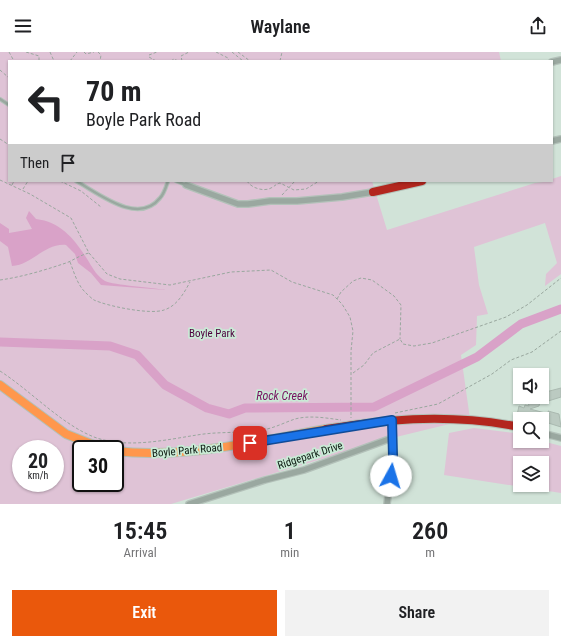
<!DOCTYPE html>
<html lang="en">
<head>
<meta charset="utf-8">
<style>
	:root { --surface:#fff; --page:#f2f2f2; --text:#202124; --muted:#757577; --accent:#ea580c }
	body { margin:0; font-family:"Roboto Condensed",sans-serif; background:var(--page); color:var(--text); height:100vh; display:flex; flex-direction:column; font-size:15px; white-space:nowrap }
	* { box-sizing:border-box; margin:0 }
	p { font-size:13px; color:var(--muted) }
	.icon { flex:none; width:22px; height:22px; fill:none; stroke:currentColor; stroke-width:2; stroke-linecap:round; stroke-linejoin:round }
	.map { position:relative; height:452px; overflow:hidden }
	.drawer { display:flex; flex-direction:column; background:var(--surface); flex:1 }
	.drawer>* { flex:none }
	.banner { position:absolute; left:8px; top:8px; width:545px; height:122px; border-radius:0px; box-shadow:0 1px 3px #0004; background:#fff; color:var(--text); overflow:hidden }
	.fabs { position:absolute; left:513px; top:316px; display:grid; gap:8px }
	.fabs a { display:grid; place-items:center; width:36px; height:36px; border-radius:0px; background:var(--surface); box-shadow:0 1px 3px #0004; font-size:20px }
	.speed { position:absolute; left:12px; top:388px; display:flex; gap:8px; font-size:20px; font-weight:700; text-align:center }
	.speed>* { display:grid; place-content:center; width:52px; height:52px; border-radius:50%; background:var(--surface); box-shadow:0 1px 3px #0004; line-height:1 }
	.speed small { font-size:10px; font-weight:400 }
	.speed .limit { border:2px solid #111; border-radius:6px; background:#fff; color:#111 }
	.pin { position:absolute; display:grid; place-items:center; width:34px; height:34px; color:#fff; margin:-17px; border-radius:8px; box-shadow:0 2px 6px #0006 }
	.me { position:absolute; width:44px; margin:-22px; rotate:6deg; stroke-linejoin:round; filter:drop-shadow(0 0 3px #0008) }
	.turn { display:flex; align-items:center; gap:14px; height:84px; padding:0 12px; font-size:18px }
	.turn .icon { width:52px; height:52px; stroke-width:2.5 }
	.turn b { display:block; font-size:28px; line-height:34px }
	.then { display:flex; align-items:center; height:38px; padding:0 12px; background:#0003; gap:8px; font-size:15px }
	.eta { display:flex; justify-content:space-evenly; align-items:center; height:68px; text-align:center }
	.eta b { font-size:24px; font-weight:600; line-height:28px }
	.primary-button { display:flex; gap:8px; margin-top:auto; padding:8px 12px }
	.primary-button a { flex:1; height:46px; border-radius:0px; background:var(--accent); color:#fff; font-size:16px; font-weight:600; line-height:46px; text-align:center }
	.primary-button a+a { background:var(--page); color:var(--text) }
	header { display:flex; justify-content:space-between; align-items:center; height:52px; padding:0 12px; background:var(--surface); font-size:18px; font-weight:600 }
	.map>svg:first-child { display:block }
</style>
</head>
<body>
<header><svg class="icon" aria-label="menu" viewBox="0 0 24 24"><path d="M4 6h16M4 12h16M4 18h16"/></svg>Waylane<svg class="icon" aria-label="share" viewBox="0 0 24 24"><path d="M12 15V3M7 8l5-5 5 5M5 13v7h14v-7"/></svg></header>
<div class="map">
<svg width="561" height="452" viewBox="0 0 561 452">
	<rect width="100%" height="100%" fill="#d1e3d8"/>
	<g fill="#dfc3d6" fill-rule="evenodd">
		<path d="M0 0H499L501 9H9V129H372L387 178 535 131 552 129V127L561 124V222L545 234 546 222 557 211 545 171 474 195 479 233 488 262 477 264 476 293 461 303 470 367 392 386 171 452H0ZM21 397H55V431H21ZM81 397H115V431H81Z"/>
		<path d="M474 376 514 381 520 382V389H542L561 394V441L444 423 449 381ZM520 411H542V433H520Z"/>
	</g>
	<path fill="#d9a2c8" d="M29 159 36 167C62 170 76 189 89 210 93 217 98 225 105 229 113 233 155 236 166 238L101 233 91 221 78 211 75 202 66 193C45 191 32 213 12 214L8 195 0 189V171L9 177V181L32 177 26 166Z"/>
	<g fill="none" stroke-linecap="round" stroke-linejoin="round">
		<path stroke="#d9a2c8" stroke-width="9" d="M0 290 110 294 137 303 165 333 207 356 229 362 245 356 374 355 477 305 521 272 561 257"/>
	</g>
	<g fill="#bbcac1" stroke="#aab9b0">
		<path d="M561 336V345L545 350 542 341Z"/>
		<path d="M531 345H541L539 354 530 357 549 362 548 359 559 362 561 375 542 369V367L517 363 519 354 524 356 525 353 529 354 527 346Z"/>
	</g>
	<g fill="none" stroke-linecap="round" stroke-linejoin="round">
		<defs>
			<g id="lane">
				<path d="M0 47 9 53"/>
				<path d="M76 129C98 141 138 174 160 146 164 142 166 135 168 129"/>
				<path d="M176 129 186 133"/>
			</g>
			<g id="street">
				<path d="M552 10 561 8"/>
				<path d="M552 89 561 87"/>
				<path d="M186 133 238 152H248L270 149H297L342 145 373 140"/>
				<path d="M542 381 561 386"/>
				<path d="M189 452 265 428 304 418 392 386"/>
				<path d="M387 452 393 404 392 368"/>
			</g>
			<g id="slow">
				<path d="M0 333 66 382 104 397"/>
				<path d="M115 399C186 407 257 389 326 377"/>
			</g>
			<g id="jam">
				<path d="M373 140 422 129"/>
				<path d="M326 377C395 366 452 362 520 375"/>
			</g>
		</defs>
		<use href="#lane" stroke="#b3c1b9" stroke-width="4.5"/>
		<use href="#street" stroke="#b3c1b9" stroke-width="8"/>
		<use href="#slow" stroke="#b3c1b9" stroke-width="10"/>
		<use href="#jam" stroke="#b3c1b9" stroke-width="10"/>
		<g stroke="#99a79e" stroke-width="1" stroke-dasharray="3 2" stroke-linecap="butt">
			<path d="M9 0 14 9"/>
			<path d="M26 0 39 4V9"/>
			<path d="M50 0 54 9"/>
			<path d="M84 0 86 2 94 0"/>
			<path d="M98 0 101 3 100 9"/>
			<path d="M216 0 228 6 229 9"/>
			<path d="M232 0 243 9"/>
			<path d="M238 0 250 9"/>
			<path d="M70 9 77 0"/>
			<path d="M156 9 149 5V3L157 0"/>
			<path d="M171 9 174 7 178 9"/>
			<path d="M182 9 181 4 189 0"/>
			<path d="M280 9 282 0"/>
			<path d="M317 9H325"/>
			<path d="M0 18 9 26"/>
			<path d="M0 87 9 93"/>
			<path d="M0 128 30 142 71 166 89 201 107 222 120 227 170 233 231 220 271 218 292 230 333 243 342 252 350 265 353 279 351 299V366"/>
			<path d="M52 129H55"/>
			<path d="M60 129 81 139 101 155"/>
			<path d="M247 129C251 136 264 140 271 136 275 134 276 132 280 131L294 138 306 137 319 129"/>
			<path d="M12 133 14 129"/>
			<path d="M23 137 28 129"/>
			<path d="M282 143 295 129"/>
			<path d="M70 210C74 220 77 232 85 240 87 242 91 246 94 248 107 254 150 263 164 258 177 254 184 241 190 230"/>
			<path d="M0 228C22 225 45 218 66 211 74 208 80 203 89 201"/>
			<path d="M337 247 341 240 353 229 361 226 372 228 394 244 401 253 400 287"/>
			<path d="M0 319C31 339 61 372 94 385 126 397 165 388 197 383 220 379 244 382 267 377 276 375 286 370 295 367 310 363 326 366 341 368"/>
			<path d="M353 321 364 313 373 301 400 287 403 292 414 294 432 291 506 265 527 253 561 226"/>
			<path d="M395 361 438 352 492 322 511 308 532 300 561 279"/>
		</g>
		<use href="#lane" stroke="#9aa8a0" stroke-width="2.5"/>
		<use href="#street" stroke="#9aa8a0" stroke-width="5.5"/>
		<use href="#slow" stroke="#ff974d" stroke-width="8"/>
		<use href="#jam" stroke="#b3261e" stroke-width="8"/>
	</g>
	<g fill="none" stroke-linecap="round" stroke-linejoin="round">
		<defs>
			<path id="route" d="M250 391 392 368 393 404 391 424"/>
		</defs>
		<use href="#route" stroke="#114b97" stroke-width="10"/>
		<use href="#route" stroke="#1a73e8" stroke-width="7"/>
	</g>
	<g text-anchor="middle" stroke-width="3.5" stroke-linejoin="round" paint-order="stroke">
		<g font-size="11" fill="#4d003d" stroke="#c9ebd6">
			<text x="212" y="285">Boyle Park</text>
		</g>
		<g font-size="11" fill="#0d1a12" stroke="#c9ebd6">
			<text transform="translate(187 398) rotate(-5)" y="4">Boyle Park Road</text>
			<text transform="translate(310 403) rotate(-18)" y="4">Ridgepark Drive</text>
		</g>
		<g font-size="12" font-style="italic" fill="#781161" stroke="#c9ebd6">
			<text x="282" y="348">Rock Creek</text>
		</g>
	</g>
</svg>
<div class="fabs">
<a><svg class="icon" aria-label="sound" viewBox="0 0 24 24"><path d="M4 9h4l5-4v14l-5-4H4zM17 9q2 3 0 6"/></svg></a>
<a><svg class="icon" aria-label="search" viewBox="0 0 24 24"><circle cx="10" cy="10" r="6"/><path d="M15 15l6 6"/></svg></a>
<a><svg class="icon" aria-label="layers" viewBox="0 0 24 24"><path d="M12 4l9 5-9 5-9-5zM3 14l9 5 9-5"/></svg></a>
</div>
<div class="speed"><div>20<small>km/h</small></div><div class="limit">30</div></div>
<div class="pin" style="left:250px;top:391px;background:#d93025"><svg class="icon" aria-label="arrive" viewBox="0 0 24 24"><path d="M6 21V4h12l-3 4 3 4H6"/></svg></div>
<svg class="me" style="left:391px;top:424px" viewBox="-20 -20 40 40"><circle r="19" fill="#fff"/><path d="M0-13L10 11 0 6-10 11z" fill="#1a73e8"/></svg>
<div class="banner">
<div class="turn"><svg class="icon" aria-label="left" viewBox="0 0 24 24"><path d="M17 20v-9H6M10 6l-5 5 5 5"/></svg><div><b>70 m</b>Boyle Park Road</div></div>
<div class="then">Then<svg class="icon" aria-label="arrive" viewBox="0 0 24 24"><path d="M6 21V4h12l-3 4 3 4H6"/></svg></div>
</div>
</div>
<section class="drawer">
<div class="eta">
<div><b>15:45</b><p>Arrival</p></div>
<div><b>1</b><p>min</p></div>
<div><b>260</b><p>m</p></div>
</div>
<div class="primary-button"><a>Exit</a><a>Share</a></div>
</section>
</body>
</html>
